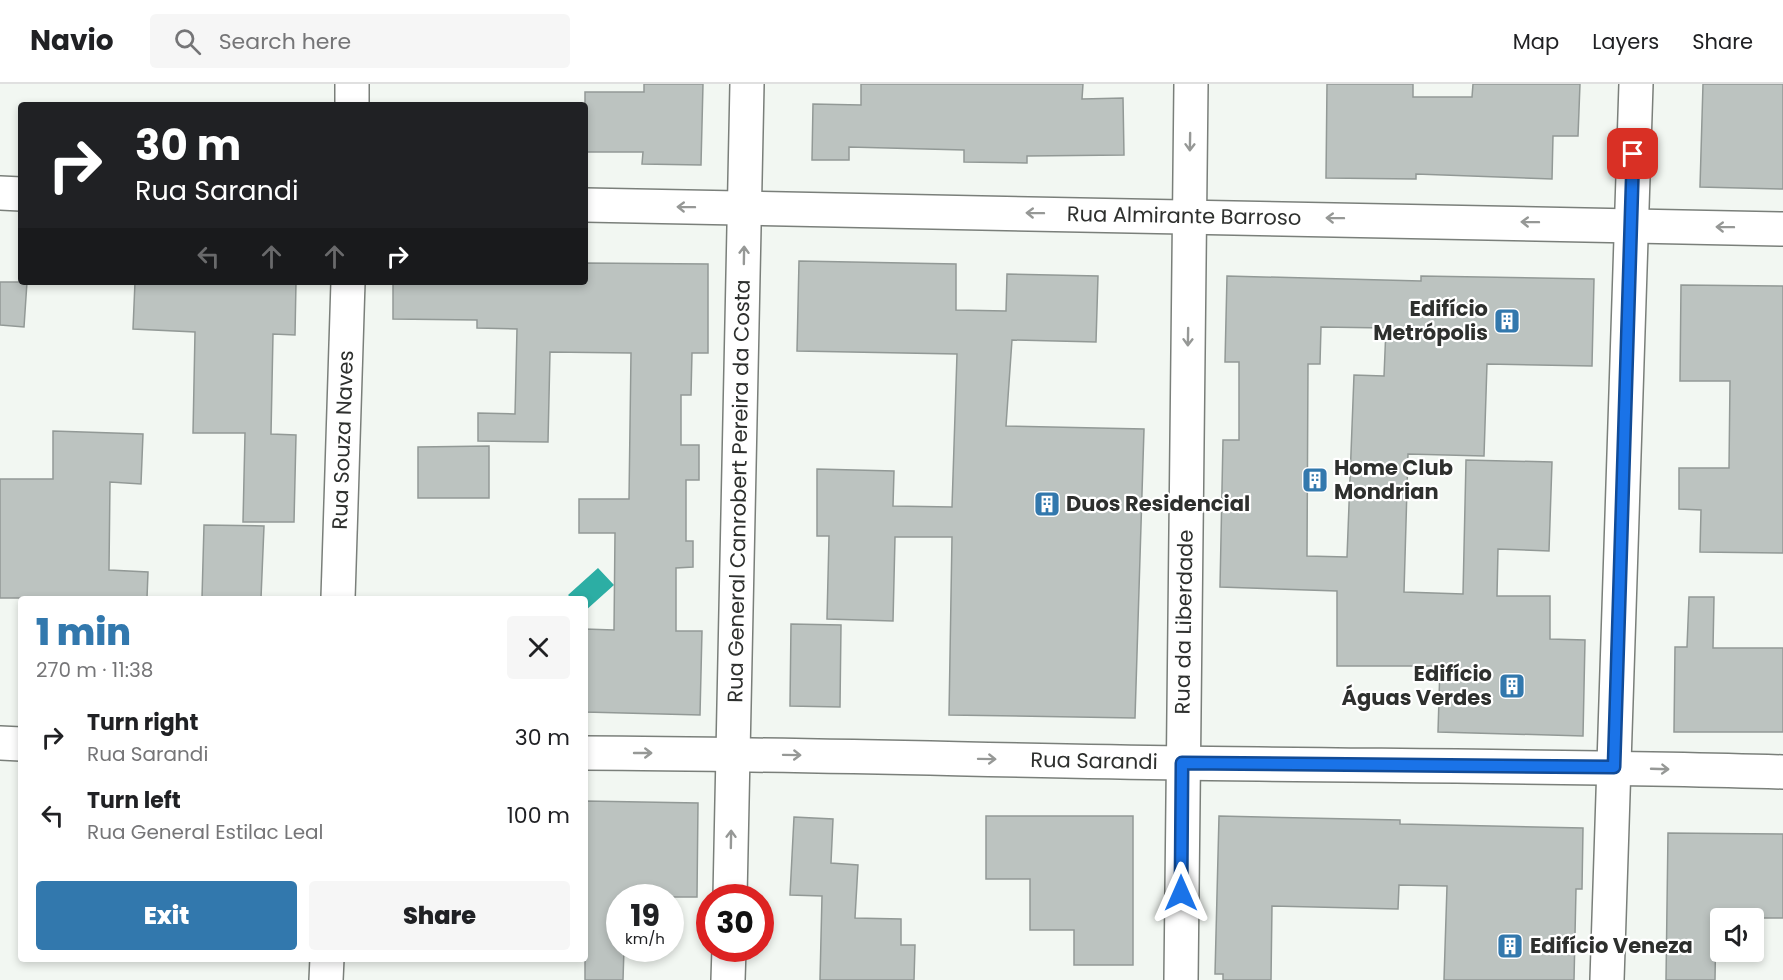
<!DOCTYPE html>
<html lang="en">
<head>
<meta charset="utf-8">
<style>
	:root { --surface:#fff; --page:#f6f6f6; --text:#202124; --muted:#757577; --line:#e0e0e0; --accent:#3278ad }
	body { margin:0; font-family:Poppins,sans-serif; background:var(--page); color:var(--text); height:100vh; display:flex; flex-direction:column; font-size:22px; white-space:nowrap }
	* { box-sizing:border-box; margin:0 }
	p { font-size:20px; color:var(--muted) }
	.icon { flex:none; width:33px; height:33px; fill:none; stroke:currentColor; stroke-width:2; stroke-linecap:round; stroke-linejoin:round }
	.map { position:relative; flex:1; overflow:hidden }
	.sheet { position:absolute; left:18px; top:512px; width:570px; height:366px; display:flex; flex-direction:column; background:var(--surface); border-radius:6px; box-shadow:0 3px 9px #0003 }
	.sheet>* { flex:none }
	.guide { position:absolute; left:18px; top:18px; width:570px; height:183px; border-radius:6px; box-shadow:0 3px 9px #0003; background:#202124; color:#fff; overflow:hidden }
	.fabs { position:absolute; left:1710px; top:824px; display:grid; gap:12px }
	.fabs a { display:grid; place-items:center; width:54px; height:54px; border-radius:6px; background:var(--surface); box-shadow:0 3px 9px #0003; font-size:30px }
	.speed { position:absolute; left:606px; top:800px; display:flex; gap:12px; font-size:30px; font-weight:700; text-align:center }
	.speed>* { display:grid; place-content:center; width:78px; height:78px; border-radius:50%; background:var(--surface); box-shadow:0 3px 9px #0003; line-height:1 }
	.speed small { font-size:15px; font-weight:400 }
	.speed .limit { border:9px solid #d22; background:#fff; color:#111 }
	.pin { position:absolute; display:grid; place-items:center; width:51px; height:51px; color:#fff; margin:-26px; border-radius:12px; box-shadow:0 3px 9px #0006 }
	.me { position:absolute; width:66px; margin:-33px; rotate:0deg; stroke-linejoin:round; filter:drop-shadow(0 0 4px #0008) }
	.turn { display:flex; align-items:center; gap:21px; height:126px; padding:0 18px; font-size:27px }
	.turn .icon { width:78px; height:78px; stroke-width:2.5 }
	.turn b { display:block; font-size:42px; line-height:51px }
	.lanes { display:flex; align-items:center; height:57px; padding:0 18px; background:#0003; justify-content:center; gap:30px; direction:ltr }
	.lanes .off { opacity:.35 }
	.round { display:grid; place-items:center; flex:none; width:63px; height:63px; border-radius:6px; background:var(--page) }
	.head { display:flex; align-items:center; justify-content:space-between; height:102px; padding:0 18px }
	h1 { font-size:36px; font-weight:800; line-height:45px; color:var(--accent) }
	.action { display:flex; gap:12px; margin-top:auto; padding:12px 18px }
	.action a { flex:1; height:69px; border-radius:6px; background:var(--accent); color:#fff; font-size:24px; font-weight:800; line-height:69px; text-align:center }
	.action a+a { background:var(--page); color:var(--text) }
	ul { padding:0; list-style:none }
	li { display:flex; align-items:center; gap:18px; height:78px; padding:0 18px }
	li div { flex:1 }
	li b { display:block; font-size:22px }
	li em { font-style:normal }
	header { display:flex; align-items:center; gap:36px; box-sizing:border-box; height:84px; padding:0 30px; background:var(--surface); border-bottom:2px solid var(--line) }
	header strong { font-size:28px }
	nav { display:flex; gap:33px; margin-inline-start:auto; font-size:21px }
	.search { width:420px; height:54px; background:var(--page); display:flex; align-items:center; gap:15px; box-sizing:border-box; padding:0 21px; border-radius:6px; color:var(--muted); font-size:22px }
	.map>svg:first-child { display:block }
</style>
</head>
<body>
<header>
<strong>Navio</strong>
<div class="search"><svg class="icon" aria-label="search" viewBox="0 0 24 24"><circle cx="10" cy="10" r="6"/><path d="M15 15l6 6"/></svg>Search here</div>
<nav><a>Map</a><a>Layers</a><a>Share</a></nav>
</header>
<div class="map">
<svg width="1783" height="896" viewBox="0 0 1783 896">
	<rect width="100%" height="100%" fill="#f2f7f2"/>
	<path fill="#2caea4" d="M598 484 614 501 585 527V514H571L568 511Z"/>
	<g fill="#bcc3c0" stroke="#929996" stroke-width="1.5" fill-rule="evenodd">
		<path d="M644 0H703L701 81 642 80 643 68H585V8H644Z"/>
		<path d="M861 0H1083L1082 15 1123 14 1124 71 1027 72V79L964 78V66L849 63V76H812L813 20 861 21Z"/>
		<path d="M1327 0H1413V13H1472L1473 0H1580L1578 52H1553L1552 95 1416 90V95L1326 94Z"/>
		<path d="M1703 0H1783V105L1700 103Z"/>
		<path d="M799 177 956 180V226L1006 227 1007 190 1098 192 1096 258 1012 256 1006 342 1144 345 1135 634 949 631 952 453H895L893 537 827 535 829 452H817V385L894 387 893 422 952 423 957 270 797 267Z"/>
		<path d="M585 179 708 180V269H692L691 311H681V361H699V396H686V457H693V483L676 484V547H702L700 631 585 628V545L614 546 615 449H579V415H629L631 269 550 268 548 358 478 357V329L515 330 517 245 477 244V236L393 235V198H585Z"/>
		<path d="M1227 192 1421 197V192L1594 195 1592 282 1487 280 1484 372 1408 370 1404 508 1463 510 1466 376 1552 378 1549 467 1498 465 1497 512H1550V555L1585 556 1583 652 1438 648 1440 582H1337V507L1220 503 1223 356H1239V278H1225ZM1321 243 1386 244 1384 292 1354 291 1347 473 1307 472 1308 280H1320Z"/>
		<path d="M0 198H27L24 243 0 241Z"/>
		<path d="M135 198H296L295 251 273 250 271 350 296 351 294 438H243L245 349H193L195 248 133 245Z"/>
		<path d="M1681 201 1783 202V469L1700 468 1701 426 1679 425V384H1729L1730 297H1680Z"/>
		<path d="M53 347 143 350 141 400 110 398 109 486 148 488 147 514H0V395H53Z"/>
		<path d="M489 362V414H418V363Z"/>
		<path d="M204 441 264 442 261 514H202Z"/>
		<path d="M1689 513H1714L1713 564H1783V648H1674L1675 563H1687Z"/>
		<path d="M791 540 841 541 840 623 790 622Z"/>
		<path d="M585 717 698 719 697 813H620V864H624L623 896H585Z"/>
		<path d="M986 732H1133V881H1074V846H1030V795H986Z"/>
		<path d="M1219 732 1400 736V740L1583 744 1582 805H1576L1574 896H1444L1447 802 1399 801 1398 825 1272 822 1271 896H1223V890H1215Z"/>
		<path d="M794 733 833 735 831 779 858 781 855 834 901 835V861H915L914 896H820L822 812 790 811Z"/>
		<path d="M1668 749 1783 750V834H1716L1715 896H1666Z"/>
	</g>
	<g fill="none" stroke-linecap="round" stroke-linejoin="round">
		<defs>
			<g id="minor">
				<path d="M352 21V0"/>
				<path d="M0 109 21 110"/>
				<path d="M585 121 1783 145"/>
				<path d="M338 514 348 198"/>
				<path d="M0 659 21 660"/>
				<path d="M585 669C784 670 982 676 1181 679 1382 682 1582 682 1783 688"/>
				<path d="M730 813 747 0"/>
				<path d="M326 896 327 874"/>
				<path d="M728 896 729 864"/>
				<path d="M1181 896 1191 0"/>
				<path d="M1607 896 1636 0"/>
			</g>
		</defs>
		<use href="#minor" stroke="#7a7f7a" stroke-width="36"/>
		<use href="#minor" stroke="#fff" stroke-width="33"/>
	</g>
	<defs><path id="oneway-shaft" d="M-6 0H5M1.5-3L5.5 0L1.5 3" fill="none" stroke-width="1.6" stroke-linecap="round" stroke-linejoin="round" transform="scale(1.5)"/></defs>
	<g stroke="#969896">
		<use href="#oneway-shaft" transform="translate(1190 58) rotate(91)"/>
		<use href="#oneway-shaft" transform="translate(686 123) rotate(-179)"/>
		<use href="#oneway-shaft" transform="translate(1035 129) rotate(-179)"/>
		<use href="#oneway-shaft" transform="translate(1335 134) rotate(-179)"/>
		<use href="#oneway-shaft" transform="translate(1530 138) rotate(-179)"/>
		<use href="#oneway-shaft" transform="translate(1725 143) rotate(-179)"/>
		<use href="#oneway-shaft" transform="translate(744 171) rotate(-89)"/>
		<use href="#oneway-shaft" transform="translate(1188 253) rotate(91)"/>
		<use href="#oneway-shaft" transform="translate(643 669)"/>
		<use href="#oneway-shaft" transform="translate(792 671) rotate(1)"/>
		<use href="#oneway-shaft" transform="translate(987 675) rotate(1)"/>
		<use href="#oneway-shaft" transform="translate(1660 685) rotate(2)"/>
		<use href="#oneway-shaft" transform="translate(731 755) rotate(-89)"/>
	</g>
	<g fill="none" stroke-linecap="round" stroke-linejoin="round">
		<defs>
			<path id="route" d="M1181 809 1182 679 1614 683 1633 70"/>
		</defs>
		<use href="#route" stroke="#114b97" stroke-width="15"/>
		<use href="#route" stroke="#1a73e8" stroke-width="10"/>
	</g>
	<defs>
		<symbol id="building-square" viewBox="-11 -11 22 22"><rect x="-9" y="-9" width="18" height="18" rx="4" fill="#3278ad" stroke="#fff"/><path d="M-4-6H4V6H1V3H-1V6H-4ZM-2.5-4.3h1.7v1.8h-1.7ZM.8-4.3h1.7v1.8H.8ZM-2.5-1h1.7V.8h-1.7ZM.8-1h1.7V.8H.8Z" fill="#fff"/></symbol>
	</defs>
	<g fill-rule="evenodd">
		<use href="#building-square" x="1492" y="222" width="30" height="30"/>
		<use href="#building-square" x="1300" y="381" width="30" height="30"/>
		<use href="#building-square" x="1032" y="405" width="30" height="30"/>
		<use href="#building-square" x="1497" y="587" width="30" height="30"/>
		<use href="#building-square" x="1495" y="847" width="30" height="30"/>
	</g>
	<g text-anchor="middle" stroke-width="4.5" stroke-linejoin="round" paint-order="stroke">
		<g font-size="21" fill="#2e302e" stroke="#fff">
			<text transform="translate(1184 132) rotate(1)" y="7">Rua Almirante Barroso</text>
			<text transform="translate(343 356) rotate(-88)" y="7">Rua Souza Naves</text>
			<text transform="translate(739 407) rotate(-89)" y="7">Rua General Canrobert Pereira da Costa</text>
			<text transform="translate(1184 538) rotate(-89)" y="7">Rua da Liberdade</text>
			<text transform="translate(1094 677) rotate(1)" y="7">Rua Sarandi</text>
		</g>
		<g font-size="21" font-weight="bold" fill="#2e302e" stroke="#fff" text-anchor="start">
			<text x="1488" y="232" text-anchor="end">Edifício<tspan x="1488" dy="24">Metrópolis</tspan></text>
			<text x="1334" y="391">Home Club<tspan x="1334" dy="24">Mondrian</tspan></text>
			<text x="1066" y="427">Duos Residencial</text>
			<text x="1492" y="597" text-anchor="end">Edifício<tspan x="1492" dy="24">Águas Verdes</tspan></text>
			<text x="1530" y="869">Edifício Veneza</text>
		</g>
	</g>
</svg>
<div class="fabs">
<a><svg class="icon" aria-label="sound" viewBox="0 0 24 24"><path d="M4 9h4l5-4v14l-5-4H4zM17 9q2 3 0 6"/></svg></a>
</div>
<div class="speed"><div>19<small>km/h</small></div><div class="limit">30</div></div>
<div class="pin" style="left:1633px;top:70px;background:#d93025"><svg class="icon" aria-label="arrive" viewBox="0 0 24 24"><path d="M6 21V4h12l-3 4 3 4H6"/></svg></div>
<svg class="me" style="left:1181px;top:809px" viewBox="-20 -20 40 40"><path d="M0-17L14 15 0 8-14 15z" fill="#1a73e8" stroke="#fff" stroke-width="4"/></svg>
<div class="guide">
<div class="turn"><svg class="icon" aria-label="right" viewBox="0 0 24 24"><path d="M7 20v-9h11M14 6l5 5-5 5"/></svg><div><b>30 m</b>Rua Sarandi</div></div>
<div class="lanes"><svg class="icon off" aria-label="left" viewBox="0 0 24 24"><path d="M17 20v-9H6M10 6l-5 5 5 5"/></svg><svg class="icon off" aria-label="ahead" viewBox="0 0 24 24"><path d="M12 20V5M6 11l6-6 6 6"/></svg><svg class="icon off" aria-label="ahead" viewBox="0 0 24 24"><path d="M12 20V5M6 11l6-6 6 6"/></svg><svg class="icon" aria-label="right" viewBox="0 0 24 24"><path d="M7 20v-9h11M14 6l5 5-5 5"/></svg></div>
</div>
<section class="sheet">
<div class="head"><div><h1>1 min</h1><p>270 m · 11:38</p></div><a class="round"><svg class="icon" aria-label="close" viewBox="0 0 24 24"><path d="M6 6l12 12M18 6L6 18"/></svg></a></div>
<ul>
<li><svg class="icon" aria-label="right" viewBox="0 0 24 24"><path d="M7 20v-9h11M14 6l5 5-5 5"/></svg><div><b>Turn right</b><p>Rua Sarandi</p></div><em>30 m</em></li>
<li><svg class="icon" aria-label="left" viewBox="0 0 24 24"><path d="M17 20v-9H6M10 6l-5 5 5 5"/></svg><div><b>Turn left</b><p>Rua General Estilac Leal</p></div><em>100 m</em></li>
</ul>
<div class="action"><a>Exit</a><a>Share</a></div>
</section>
</div>
</body>
</html>
